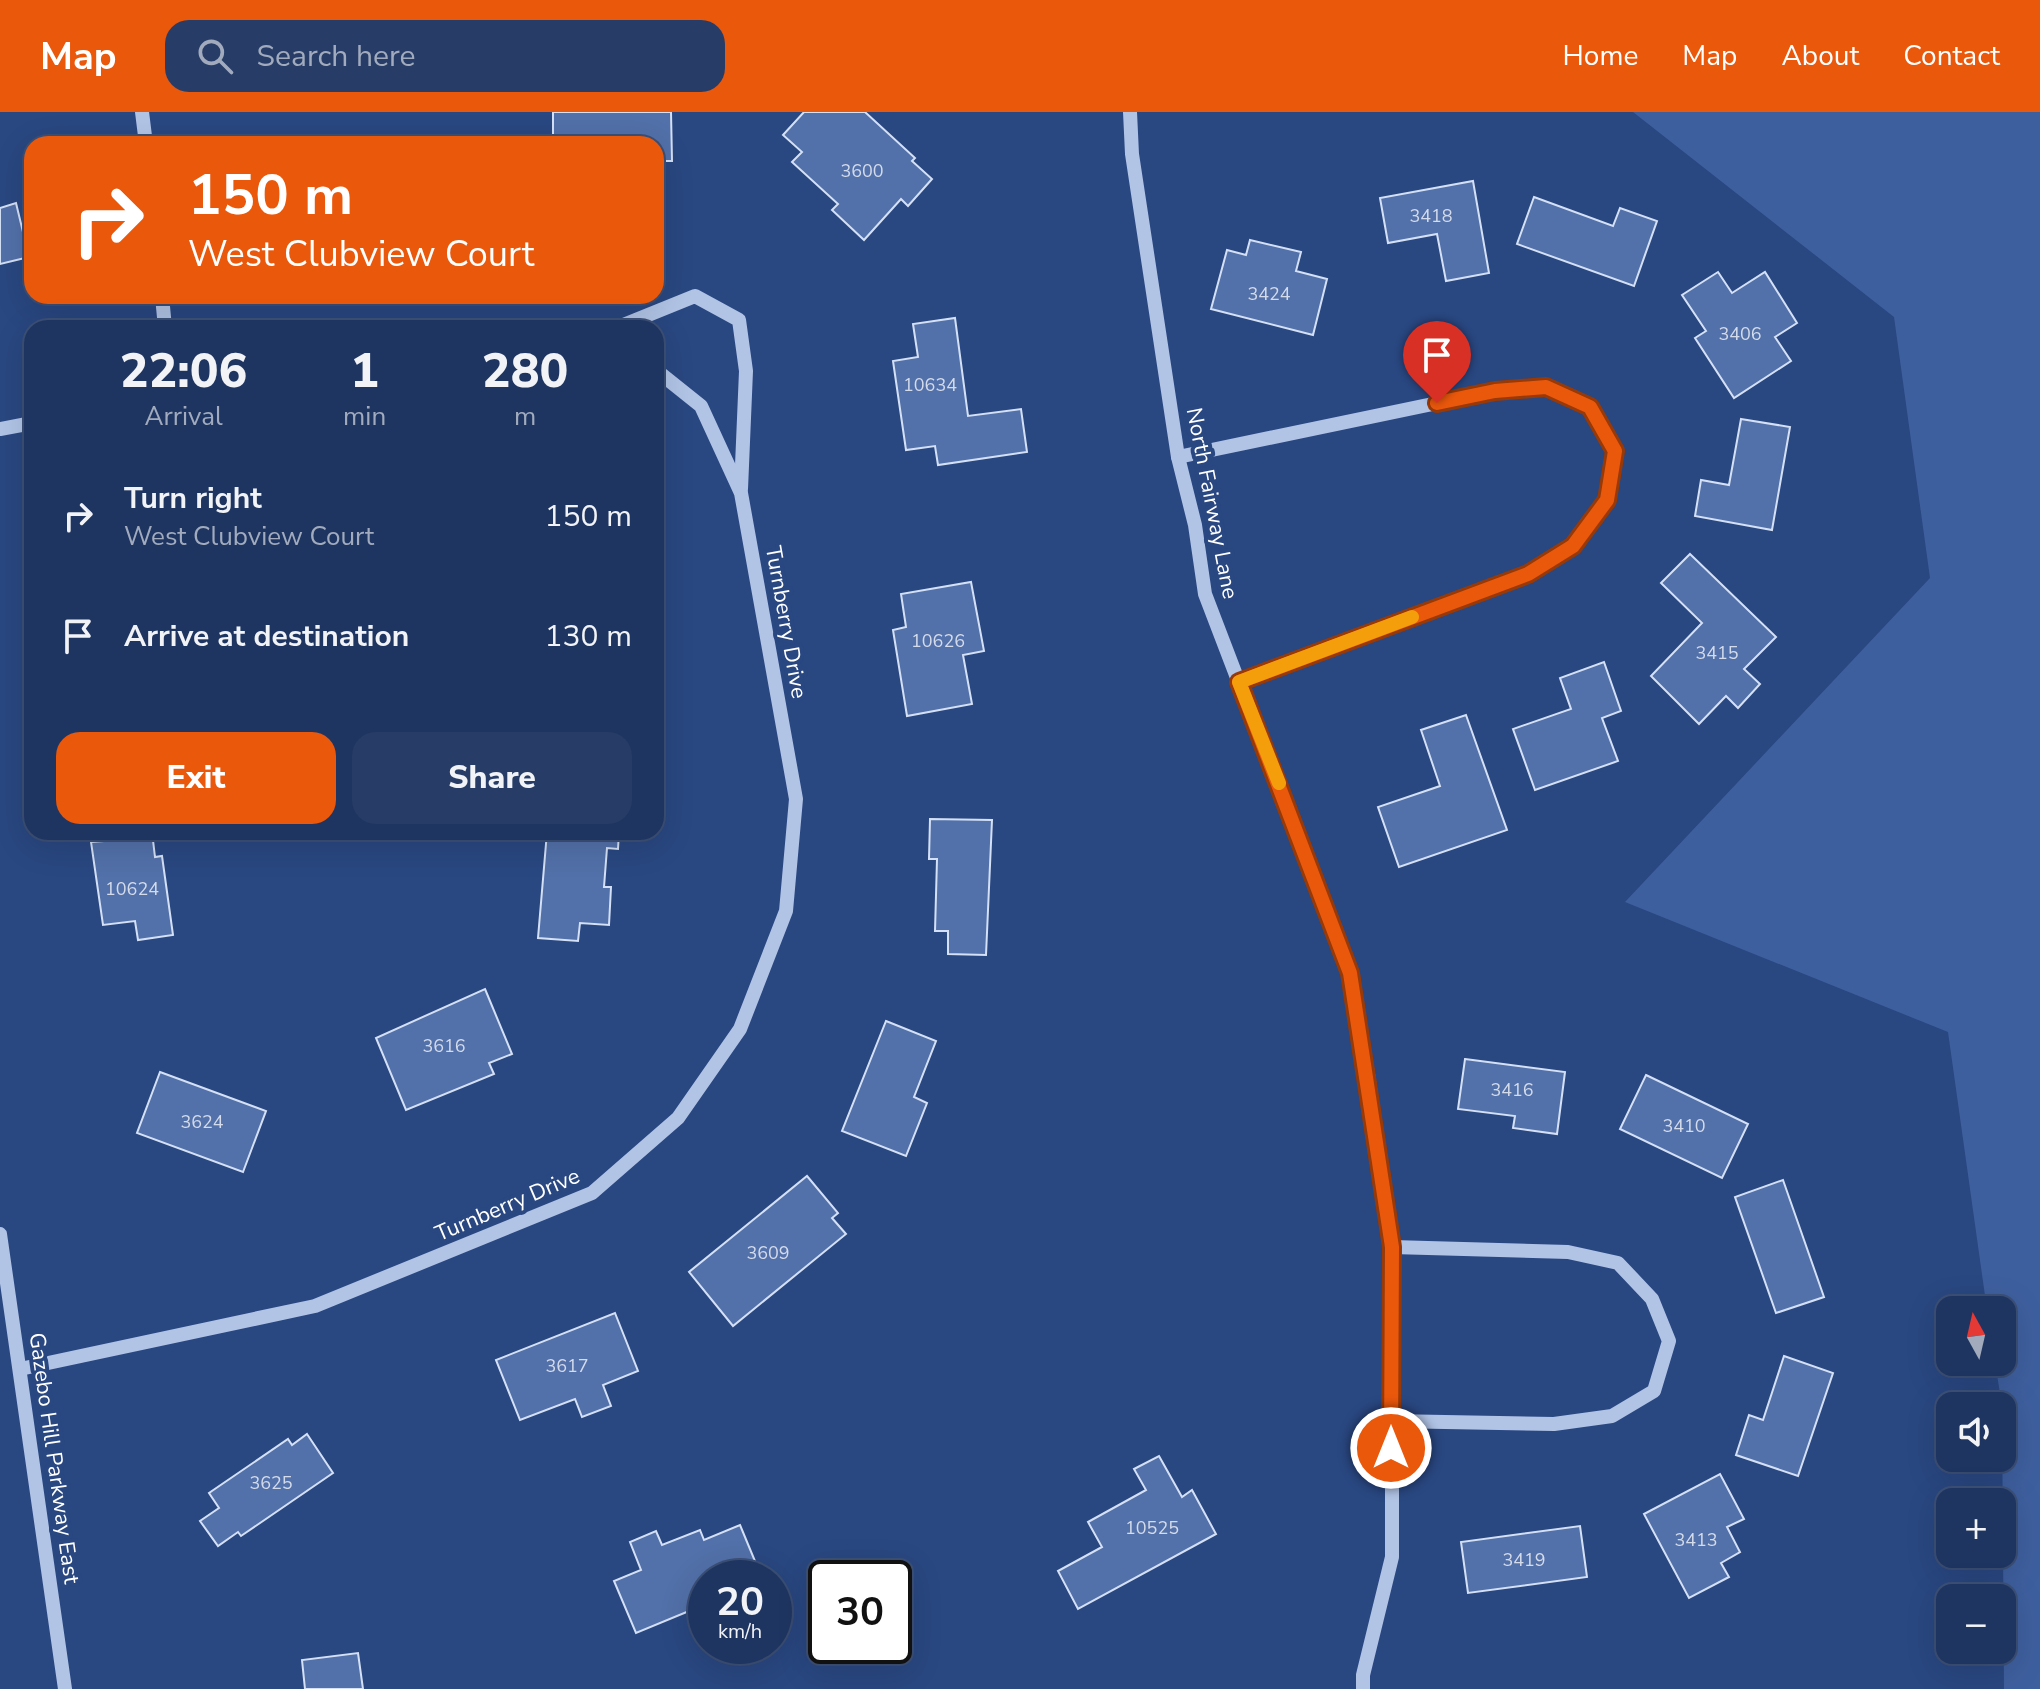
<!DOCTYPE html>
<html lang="en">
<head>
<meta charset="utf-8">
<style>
	:root { --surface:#1f3561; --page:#273d67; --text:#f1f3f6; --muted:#a1abbd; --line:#3c5076; --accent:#ea580c }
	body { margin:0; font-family:"Nunito Sans",sans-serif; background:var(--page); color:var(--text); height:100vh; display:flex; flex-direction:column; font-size:30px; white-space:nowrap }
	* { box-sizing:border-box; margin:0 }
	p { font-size:26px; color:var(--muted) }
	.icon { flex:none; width:44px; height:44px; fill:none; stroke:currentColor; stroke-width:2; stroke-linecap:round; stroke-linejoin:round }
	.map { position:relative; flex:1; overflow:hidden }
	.sheet { position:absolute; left:24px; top:208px; width:640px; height:520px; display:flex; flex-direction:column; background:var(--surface); border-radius:24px; box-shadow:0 8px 32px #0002,0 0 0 2px var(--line) }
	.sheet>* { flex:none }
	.banner { position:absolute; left:24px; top:24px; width:640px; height:168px; border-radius:24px; box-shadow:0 8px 32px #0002,0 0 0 2px var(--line); background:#ea580c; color:#fff; overflow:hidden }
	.needle { width:52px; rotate:352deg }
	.fabs { position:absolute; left:1936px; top:1184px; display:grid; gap:16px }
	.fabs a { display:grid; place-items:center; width:80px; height:80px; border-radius:16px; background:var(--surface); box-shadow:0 8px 32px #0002,0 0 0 2px var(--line); font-size:40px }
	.speed { position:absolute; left:688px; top:1448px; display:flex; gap:16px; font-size:40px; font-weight:700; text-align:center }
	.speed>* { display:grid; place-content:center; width:104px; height:104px; border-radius:50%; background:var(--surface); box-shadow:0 8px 32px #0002,0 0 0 2px var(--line); line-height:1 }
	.speed small { font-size:20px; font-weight:400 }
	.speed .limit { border:4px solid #111; border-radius:12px; background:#fff; color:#111 }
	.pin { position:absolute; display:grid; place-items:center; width:68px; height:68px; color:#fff; margin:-82px -34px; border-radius:50% 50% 50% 0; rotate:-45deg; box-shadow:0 0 8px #0007 }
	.pin .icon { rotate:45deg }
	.me { position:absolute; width:88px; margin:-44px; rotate:0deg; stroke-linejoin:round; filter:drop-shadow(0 0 6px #0008) }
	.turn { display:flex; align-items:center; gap:28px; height:168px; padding:0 32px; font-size:36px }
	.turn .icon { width:104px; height:104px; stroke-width:2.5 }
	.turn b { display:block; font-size:56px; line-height:68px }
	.eta { display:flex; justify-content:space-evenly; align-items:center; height:136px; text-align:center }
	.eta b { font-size:48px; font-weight:800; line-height:56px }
	.cta { display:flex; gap:16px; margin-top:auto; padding:16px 32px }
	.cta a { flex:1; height:92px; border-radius:24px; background:var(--accent); color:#fff; font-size:32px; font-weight:800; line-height:92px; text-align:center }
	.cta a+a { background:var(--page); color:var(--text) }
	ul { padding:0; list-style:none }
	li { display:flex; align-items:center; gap:24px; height:120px; padding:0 32px }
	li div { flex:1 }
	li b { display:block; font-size:30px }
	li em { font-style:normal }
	header { display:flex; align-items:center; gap:48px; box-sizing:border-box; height:112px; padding:0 40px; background:var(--accent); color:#fff }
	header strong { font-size:38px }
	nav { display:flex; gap:44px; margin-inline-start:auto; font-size:28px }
	.search { width:560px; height:72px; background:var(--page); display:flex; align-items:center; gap:20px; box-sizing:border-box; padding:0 28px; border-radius:24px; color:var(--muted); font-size:30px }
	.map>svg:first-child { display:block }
</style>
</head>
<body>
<header>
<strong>Map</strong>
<div class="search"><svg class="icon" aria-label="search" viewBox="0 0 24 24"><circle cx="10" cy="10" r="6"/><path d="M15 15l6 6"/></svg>Search here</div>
<nav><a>Home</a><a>Map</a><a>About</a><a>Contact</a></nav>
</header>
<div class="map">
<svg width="2040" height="1577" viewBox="0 0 2040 1577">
	<rect width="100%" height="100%" fill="#294781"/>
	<path fill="#3e5f9e" d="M1633 0H2040V1577H2004L2002 1294 1995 1250H2002V1198H1987L1948 920 1625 790 1930 466 1894 205Z"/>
	<g fill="#5270a9" stroke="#d4e0f5" stroke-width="2">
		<path d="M553 0H671L672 49H656V32H540V26H553Z"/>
		<path d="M804 0H865L915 46 912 49 932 67 908 94 901 87 864 128 832 98 838 92 792 50 802 40 783 23Z"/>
		<path d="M1473 69 1489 161 1446 169 1437 122 1388 131 1380 86Z"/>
		<path d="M1534 85 1613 114 1620 96 1657 109 1634 174 1517 132Z"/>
		<path d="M16 91 29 145 0 152V96Z"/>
		<path d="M1250 128 1301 140 1296 159 1327 167 1313 223 1211 197 1227 138 1246 143Z"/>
		<path d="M1718 160 1732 181 1765 160 1797 211 1775 225 1791 249 1734 286 1695 226 1706 219 1682 183Z"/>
		<path d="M955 206 968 304 1021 297 1027 340 938 353 935 334 906 338 893 249 918 245 913 212Z"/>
		<path d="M1741 307 1790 315 1772 418 1695 404 1701 368 1729 373Z"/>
		<path d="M1690 442 1776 525 1744 557 1760 572 1738 596 1726 584 1699 612 1651 564 1702 511 1661 471Z"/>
		<path d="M971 470 984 539 963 543 972 592 907 604 893 518 906 515 901 482Z"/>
		<path d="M1604 550 1621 599 1602 606 1618 649 1535 678 1513 617 1571 597 1560 566Z"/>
		<path d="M1466 603 1507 718 1399 755 1378 695 1440 674 1421 618Z"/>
		<path d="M930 707 992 708 986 843 948 842V819H935L937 747H929Z"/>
		<path d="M102 720H152L155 745 162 744 173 823 138 828 135 809 103 813 91 730 103 729Z"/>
		<path d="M547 720H619L618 737 607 736 604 775H611L609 813 580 811 578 829 538 826Z"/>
		<path d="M485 877 512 942 489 951 494 962 406 998 376 926Z"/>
		<path d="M886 909 936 929 914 985 927 991 906 1044 842 1019Z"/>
		<path d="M1465 947 1565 960 1557 1022 1513 1016 1515 1004 1458 997Z"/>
		<path d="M160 960 266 999 243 1060 137 1021Z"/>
		<path d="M1646 963 1748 1012 1722 1066 1620 1017Z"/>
		<path d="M807 1064 838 1101 832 1106 846 1122 733 1214 689 1160Z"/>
		<path d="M1783 1068 1824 1185 1776 1201 1735 1085Z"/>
		<path d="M615 1201 638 1259 603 1273 611 1294 582 1305 575 1287 520 1308 496 1248Z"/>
		<path d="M1784 1244 1833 1261 1798 1364 1736 1343 1749 1303 1763 1308Z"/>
		<path d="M307 1322 333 1361 241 1424 238 1420 218 1434 200 1409 219 1396 209 1381 288 1327 292 1333Z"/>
		<path d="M1159 1344 1182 1385 1192 1378 1216 1422 1078 1497 1058 1459 1102 1435 1088 1410 1146 1378 1134 1357Z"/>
		<path d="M1720 1362 1744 1407 1727 1415 1740 1440 1721 1451 1729 1465 1689 1486 1644 1402Z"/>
		<path d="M740 1413 762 1466H706V1492L636 1521 614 1469 641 1458 630 1430 656 1419 662 1433 700 1418 704 1428Z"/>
		<path d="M1580 1414 1587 1465 1468 1481 1461 1430Z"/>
		<path d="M358 1541 363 1577H305L302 1548Z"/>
	</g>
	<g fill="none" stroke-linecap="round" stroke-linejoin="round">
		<g stroke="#b1c4e6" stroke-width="14">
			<path d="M142 0 146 32"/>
			<path d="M1130 0 1132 42 1178 345 1195 413 1205 482 1350 861 1368 962 1392 1135V1445L1363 1563V1577"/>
			<path d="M162 184 165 216"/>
			<path d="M616 216 695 184 739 208 746 259 741 377"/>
			<path d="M0 317 32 311"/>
			<path d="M1178 345 1495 279 1546 275 1590 295 1615 339 1607 388 1573 434 1528 462 1239 570"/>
			<path d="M0 1122 65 1577"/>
			<path d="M20 1257 315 1194 592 1081 678 1006 740 917 786 799 796 687 741 381 701 294 656 258"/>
			<path d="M1391 1309 1554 1312 1612 1304 1654 1279 1669 1229 1652 1187 1618 1151 1568 1140 1392 1135"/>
		</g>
	</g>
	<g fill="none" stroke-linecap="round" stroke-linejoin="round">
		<defs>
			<path id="route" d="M1391 1336 1392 1135 1350 861 1239 570 1528 462 1573 434 1607 388 1615 339 1590 295 1546 275 1495 279 1437 291"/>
		</defs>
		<use href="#route" stroke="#983908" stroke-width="20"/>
		<use href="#route" stroke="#ea580c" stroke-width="14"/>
		<path stroke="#f59e0b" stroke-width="14" d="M1279 671 1239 570 1412 505"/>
	</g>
	<g text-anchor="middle" stroke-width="8" stroke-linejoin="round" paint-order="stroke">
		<g font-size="18" fill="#d4dbea">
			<text x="862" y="65">3600</text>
			<text x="1431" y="110">3418</text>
			<text x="1269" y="188">3424</text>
			<text x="1740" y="228">3406</text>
			<text x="930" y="279">10634</text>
			<text x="938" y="535">10626</text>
			<text x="1717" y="547">3415</text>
			<text x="132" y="783">10624</text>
			<text x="444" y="940">3616</text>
			<text x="1512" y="984">3416</text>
			<text x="202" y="1016">3624</text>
			<text x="1684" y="1020">3410</text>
			<text x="768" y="1147">3609</text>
			<text x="567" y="1260">3617</text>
			<text x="271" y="1377">3625</text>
			<text x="1152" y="1422">10525</text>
			<text x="1696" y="1434">3413</text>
			<text x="1524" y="1454">3419</text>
		</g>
		<g font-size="22" fill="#fff" stroke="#294781">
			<text transform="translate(1213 391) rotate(79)" y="8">North Fairway Lane</text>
			<text transform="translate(787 510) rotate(80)" y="8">Turnberry Drive</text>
			<text transform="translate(507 1092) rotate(-23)" y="8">Turnberry Drive</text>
			<text transform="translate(55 1346) rotate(82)" y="8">Gazebo Hill Parkway East</text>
		</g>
	</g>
</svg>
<div class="fabs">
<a><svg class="needle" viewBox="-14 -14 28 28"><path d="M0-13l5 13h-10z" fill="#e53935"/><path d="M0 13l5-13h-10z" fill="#a1abbd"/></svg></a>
<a><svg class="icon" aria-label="sound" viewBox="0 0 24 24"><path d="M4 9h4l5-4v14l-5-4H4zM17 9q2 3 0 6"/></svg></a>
<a>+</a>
<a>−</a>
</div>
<div class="speed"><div>20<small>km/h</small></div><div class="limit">30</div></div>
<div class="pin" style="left:1437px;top:291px;background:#d93025"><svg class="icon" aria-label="arrive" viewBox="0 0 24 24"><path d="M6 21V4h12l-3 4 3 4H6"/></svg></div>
<svg class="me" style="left:1391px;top:1336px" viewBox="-20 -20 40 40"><circle r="17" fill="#ea580c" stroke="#fff" stroke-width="3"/><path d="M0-11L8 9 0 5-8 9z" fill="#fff"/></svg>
<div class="banner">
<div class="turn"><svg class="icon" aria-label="right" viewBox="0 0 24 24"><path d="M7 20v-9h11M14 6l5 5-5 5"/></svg><div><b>150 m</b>West Clubview Court</div></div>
</div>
<section class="sheet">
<div class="eta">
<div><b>22:06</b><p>Arrival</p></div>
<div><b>1</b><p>min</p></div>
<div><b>280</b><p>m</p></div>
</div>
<ul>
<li><svg class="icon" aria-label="right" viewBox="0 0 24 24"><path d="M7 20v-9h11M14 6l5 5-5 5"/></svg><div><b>Turn right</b><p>West Clubview Court</p></div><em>150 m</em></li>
<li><svg class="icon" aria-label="arrive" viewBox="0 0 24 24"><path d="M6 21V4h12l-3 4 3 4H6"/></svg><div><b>Arrive at destination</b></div><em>130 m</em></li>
</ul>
<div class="cta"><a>Exit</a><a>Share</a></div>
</section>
</div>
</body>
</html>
